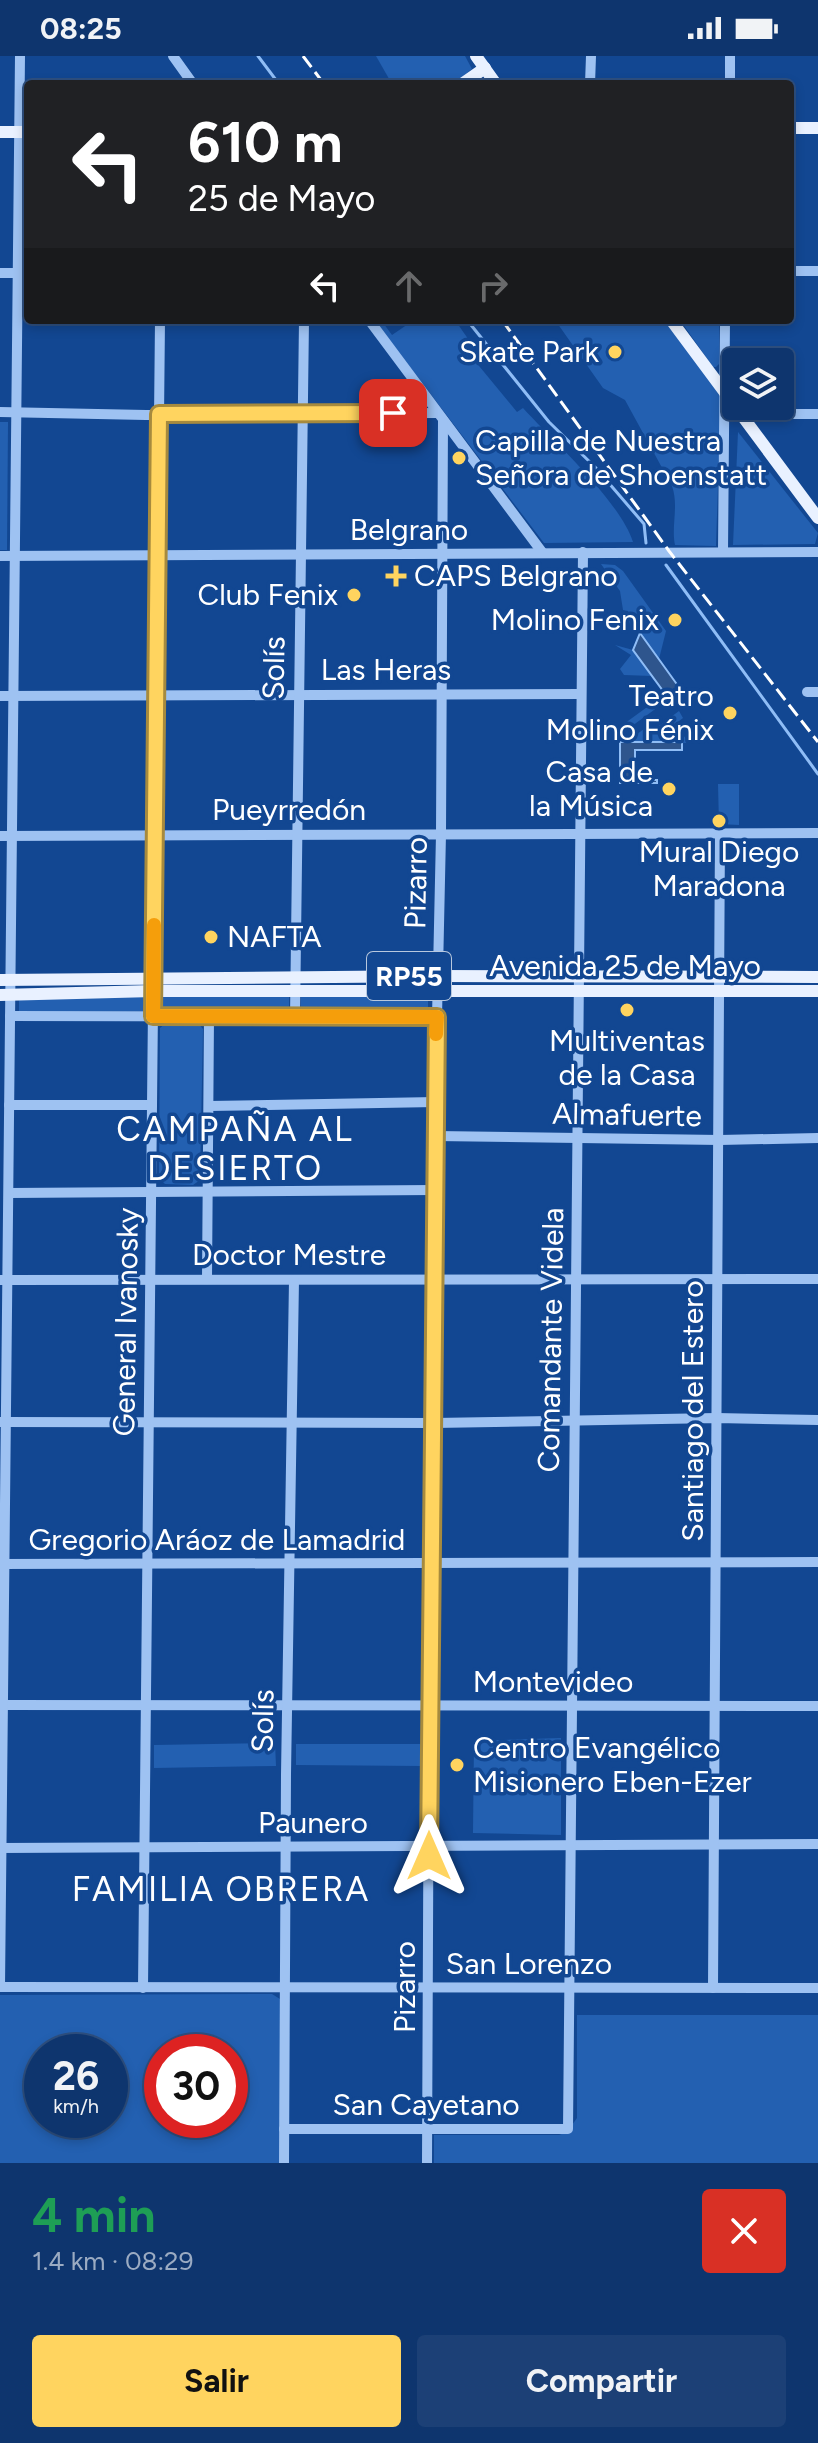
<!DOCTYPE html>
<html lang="es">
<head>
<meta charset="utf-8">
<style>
	:root { --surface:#0e356e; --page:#1c4076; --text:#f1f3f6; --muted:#9babc2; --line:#2e5081; --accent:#ffd45f }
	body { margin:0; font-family:Figtree,sans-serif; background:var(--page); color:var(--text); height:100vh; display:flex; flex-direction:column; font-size:30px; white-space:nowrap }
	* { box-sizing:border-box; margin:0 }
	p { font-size:26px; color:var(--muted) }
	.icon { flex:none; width:44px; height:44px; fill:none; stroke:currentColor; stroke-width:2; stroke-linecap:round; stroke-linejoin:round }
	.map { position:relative; height:2107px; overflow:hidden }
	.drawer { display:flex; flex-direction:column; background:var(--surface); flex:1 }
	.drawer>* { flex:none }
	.top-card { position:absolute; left:24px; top:24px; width:770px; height:244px; border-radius:8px; box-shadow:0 4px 12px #0003,0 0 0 2px var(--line); background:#202124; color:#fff; overflow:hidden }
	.tools { position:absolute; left:722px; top:292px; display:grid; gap:16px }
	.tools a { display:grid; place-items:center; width:72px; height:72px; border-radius:8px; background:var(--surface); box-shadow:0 4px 12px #0003,0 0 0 2px var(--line); font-size:40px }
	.speed { position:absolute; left:24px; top:1978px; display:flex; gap:16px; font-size:40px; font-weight:700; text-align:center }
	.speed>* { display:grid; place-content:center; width:104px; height:104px; border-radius:50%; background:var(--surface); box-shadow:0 4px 12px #0003,0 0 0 2px var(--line); line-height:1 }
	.speed small { font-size:20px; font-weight:400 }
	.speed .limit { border:12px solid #d22; background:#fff; color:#111 }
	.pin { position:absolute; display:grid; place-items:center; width:68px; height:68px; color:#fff; margin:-34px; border-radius:16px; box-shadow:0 4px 12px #0006 }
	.me { position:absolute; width:88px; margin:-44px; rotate:0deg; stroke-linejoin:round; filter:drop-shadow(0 0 6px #0008) }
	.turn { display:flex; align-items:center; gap:28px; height:168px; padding:0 32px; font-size:36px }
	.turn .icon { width:104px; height:104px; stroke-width:2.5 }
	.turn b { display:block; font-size:56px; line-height:68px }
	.lanes { display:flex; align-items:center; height:76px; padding:0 32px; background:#0003; justify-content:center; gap:40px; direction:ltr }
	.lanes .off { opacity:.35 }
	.round { display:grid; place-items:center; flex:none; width:84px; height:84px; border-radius:8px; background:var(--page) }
	.head { display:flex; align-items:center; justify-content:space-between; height:136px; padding:0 32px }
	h1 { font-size:48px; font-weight:700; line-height:60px; color:#1e9e55 }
	.primary-button { display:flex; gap:16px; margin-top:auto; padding:16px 32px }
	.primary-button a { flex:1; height:92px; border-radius:8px; background:var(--accent); color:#111; font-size:32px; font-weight:700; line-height:92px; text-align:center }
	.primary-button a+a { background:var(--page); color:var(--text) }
	.status { display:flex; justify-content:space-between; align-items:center; height:56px; padding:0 40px; background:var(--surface); direction:ltr }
	.status svg { height:22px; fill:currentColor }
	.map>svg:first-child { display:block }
</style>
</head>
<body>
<div class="status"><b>08:25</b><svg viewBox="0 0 49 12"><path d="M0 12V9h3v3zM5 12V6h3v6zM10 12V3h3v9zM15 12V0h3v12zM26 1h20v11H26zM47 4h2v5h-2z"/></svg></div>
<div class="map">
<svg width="818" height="2107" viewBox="0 0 818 2107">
	<rect width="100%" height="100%" fill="#124792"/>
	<g fill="#2360b1" fill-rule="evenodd">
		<path d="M376 0H465L472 13 453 28H392Z"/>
		<path d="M381 264 392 279 414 264H455L475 293 470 299 517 356 523 352C553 385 620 445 633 486L544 487 375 265Z"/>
		<path d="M555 264H667L721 337 716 490 675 489C671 470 679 450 672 430L625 344 603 332Z"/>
		<path d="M680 264H719V308L716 311H713Z"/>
		<path d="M0 366H8L7 494H0Z"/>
		<path d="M738 376 818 477 815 488 733 489Z"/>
		<path d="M601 508 615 509 623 515 666 575 659 603 640 577 631 575 628 555 623 554 620 535Z"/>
		<path d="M615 589 633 594 652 620 624 619 620 613 631 599Z"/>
		<path d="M665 638 669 643 621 678 617 673Z"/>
		<path d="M679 655 683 662 675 668 689 687 626 686 644 673 652 675Z"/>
		<path d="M718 728H739V769L719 768Z"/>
		<path d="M428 939V954H301V940Z"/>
		<rect x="161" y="940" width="128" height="15"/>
		<path d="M19 941H147V955L19 956Z"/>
		<path d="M167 966H197L203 973 200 1124 193 1129 165 1128 159 1122 160 972Z"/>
		<path d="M561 1682V1779L473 1777 474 1685Z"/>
		<path d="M275 1687 276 1710 154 1712V1689Z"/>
		<path d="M296 1688H421V1710L296 1709Z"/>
		<path d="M272 1938 280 1943V2107H0V1939ZM42 1996H110V2064H42ZM162 1996H230V2064H162Z"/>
		<path d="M577 1959H818V2107H434V2079H559L567 2076 577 2062Z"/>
	</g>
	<g fill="#2e558d" stroke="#8fbdf6" stroke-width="2">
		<path d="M640 577 681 634 669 643 633 594Z"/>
		<path d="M620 686H682V694H635V724H657V727H620Z"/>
	</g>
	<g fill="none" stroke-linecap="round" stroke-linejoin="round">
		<g stroke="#8fbdf6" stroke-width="3">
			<path d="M258 0 279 28"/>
			<path d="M467 264 549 366 595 411 644 468 646 487"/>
			<path d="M666 509 818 718"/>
		</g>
		<g stroke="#9ec2f2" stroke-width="10">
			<path d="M173 0 193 28"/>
			<path d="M590 28 591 0"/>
			<path d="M730 28V0"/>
			<path d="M790 215H818"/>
			<path d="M0 217H28"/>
			<path d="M369 264 542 496"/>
			<path d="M0 356 146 359 437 357"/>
			<path d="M735 358H818"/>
			<path d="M723 496 725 264"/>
			<path d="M0 500 818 496"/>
			<path d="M807 636H818"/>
			<path d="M0 640 581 638"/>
			<path d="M0 780 818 777"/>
			<path d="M10 960 437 961"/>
			<path d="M295 961 304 264"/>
			<path d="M9 1049H152"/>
			<path d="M209 1050 436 1046"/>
			<path d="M436 1080 720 1084 818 1082"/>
			<path d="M9 1137 435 1134"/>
			<path d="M207 1223 209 961"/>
			<path d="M0 1224 818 1223"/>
			<path d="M0 1366 434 1367 717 1362 818 1364"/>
			<path d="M0 1508 818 1506"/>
			<path d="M0 1649 818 1650"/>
			<path d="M0 1792 818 1788"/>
			<path d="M0 1931 20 0"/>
			<path d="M0 1931 818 1932"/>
			<path d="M143 1932 160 264"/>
			<path d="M713 1932 720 777"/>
			<path d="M284 2073H568L583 496"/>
			<path d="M284 2107 286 1718 294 1224"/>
			<path d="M427 2107 429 1650 433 1509 437 961 441 778 443 364"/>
		</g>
		<g stroke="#e9f1ff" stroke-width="12">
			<path d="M476 0 496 28"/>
			<path d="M462 28 485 12"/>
			<path d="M790 72H818"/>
			<path d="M0 76H28"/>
			<path d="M671 264 818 462"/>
			<path d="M0 924 439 920 818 921"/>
			<path d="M0 939 153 935H818"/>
		</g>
		<g stroke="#fff" stroke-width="3" stroke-dasharray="14 6" stroke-linecap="butt">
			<path d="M303 0 324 28"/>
			<path d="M502 264 669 495 818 686"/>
		</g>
	</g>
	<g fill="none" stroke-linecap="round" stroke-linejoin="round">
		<defs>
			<path id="route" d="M393 357 159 358 153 960 437 961 429 1800"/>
		</defs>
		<use href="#route" stroke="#a68a3e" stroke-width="20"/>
		<use href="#route" stroke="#ffd45f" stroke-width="14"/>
		<path stroke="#f59e0b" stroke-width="14" d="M154 869 153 960 437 961 436 978"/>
	</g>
	<g fill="#ffd45f" stroke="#124792" stroke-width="3">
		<circle cx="615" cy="296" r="8"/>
		<circle cx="459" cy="402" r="8"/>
		<path d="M392 508h8v8h8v8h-8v8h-8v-8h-8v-8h8z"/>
		<circle cx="354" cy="539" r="8"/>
		<circle cx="675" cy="564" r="8"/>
		<circle cx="730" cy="657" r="8"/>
		<circle cx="669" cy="733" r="8"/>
		<circle cx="719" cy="765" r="8"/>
		<circle cx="211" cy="881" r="8"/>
		<circle cx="627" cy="954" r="8"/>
		<circle cx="457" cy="1709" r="8"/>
	</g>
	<g text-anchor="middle" stroke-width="7" stroke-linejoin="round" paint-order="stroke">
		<rect fill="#124792" stroke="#b8c8de" stroke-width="2" x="367" y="896" width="84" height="48" rx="6"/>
		<g font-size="28" font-weight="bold" fill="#fff">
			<text x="409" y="930">RP55</text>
		</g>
		<g font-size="30" fill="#fff" stroke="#124792" text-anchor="end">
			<text x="599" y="306">Skate Park</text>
			<text x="475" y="395" text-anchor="start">Capilla de Nuestra<tspan x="475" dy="34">Señora de Shoenstatt</tspan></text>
			<text x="414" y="530" text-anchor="start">CAPS Belgrano</text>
			<text x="338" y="549">Club Fenix</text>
			<text x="659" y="574">Molino Fenix</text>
			<text x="714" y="650">Teatro<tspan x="714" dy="34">Molino Fénix</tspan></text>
			<text x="653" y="726">Casa de<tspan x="653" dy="34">la Música</tspan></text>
			<text x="719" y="806" text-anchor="middle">Mural Diego<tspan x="719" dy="34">Maradona</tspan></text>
			<text x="227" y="891" text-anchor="start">NAFTA</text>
			<text x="627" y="995" text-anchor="middle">Multiventas<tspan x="627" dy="34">de la Casa</tspan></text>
			<text x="473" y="1702" text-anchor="start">Centro Evangélico<tspan x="473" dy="34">Misionero Eben-Ezer</tspan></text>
		</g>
		<g font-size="30" fill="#fff" stroke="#124792">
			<text x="409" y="484">Belgrano</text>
			<text transform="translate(274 612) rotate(-89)" y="10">Solís</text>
			<text x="386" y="624">Las Heras</text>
			<text x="289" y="764">Pueyrredón</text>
			<text transform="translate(416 827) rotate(-89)" y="10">Pizarro</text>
			<text x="625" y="920">Avenida 25 de Mayo</text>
			<text transform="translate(627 1059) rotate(1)" y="10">Almafuerte</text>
			<text x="289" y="1209">Doctor Mestre</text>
			<text transform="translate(126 1266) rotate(-89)" y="10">General Ivanosky</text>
			<text transform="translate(551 1284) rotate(-89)" y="10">Comandante Videla</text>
			<text transform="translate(693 1355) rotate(-90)" y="10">Santiago del Estero</text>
			<text x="217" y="1494">Gregorio Aráoz de Lamadrid</text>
			<text x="553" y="1636">Montevideo</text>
			<text transform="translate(263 1665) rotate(-89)" y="10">Solís</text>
			<text x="313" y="1777">Paunero</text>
			<text x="529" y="1918">San Lorenzo</text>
			<text transform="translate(405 1931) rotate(-90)" y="10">Pizarro</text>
			<text x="426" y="2059">San Cayetano</text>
		</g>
		<g font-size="34" letter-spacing="2" fill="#fff" stroke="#124792">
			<text x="235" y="1085">CAMPAÑA AL<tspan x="235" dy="39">DESIERTO</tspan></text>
			<text x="221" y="1845">FAMILIA OBRERA</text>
		</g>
	</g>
</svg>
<div class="tools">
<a><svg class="icon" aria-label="layers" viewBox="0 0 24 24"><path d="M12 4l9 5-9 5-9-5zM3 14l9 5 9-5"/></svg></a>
</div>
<div class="speed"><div>26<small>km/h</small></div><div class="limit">30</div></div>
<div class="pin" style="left:393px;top:357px;background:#d93025"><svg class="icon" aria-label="arrive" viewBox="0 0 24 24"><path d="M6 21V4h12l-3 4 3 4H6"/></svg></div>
<svg class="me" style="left:429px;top:1800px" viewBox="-20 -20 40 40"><path d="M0-17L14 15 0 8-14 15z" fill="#ffd45f" stroke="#fff" stroke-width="4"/></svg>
<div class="top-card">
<div class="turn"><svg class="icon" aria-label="left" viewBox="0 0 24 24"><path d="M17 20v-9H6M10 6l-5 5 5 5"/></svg><div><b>610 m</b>25 de Mayo</div></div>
<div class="lanes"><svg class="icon" aria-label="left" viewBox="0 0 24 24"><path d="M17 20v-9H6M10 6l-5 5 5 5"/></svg><svg class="icon off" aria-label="ahead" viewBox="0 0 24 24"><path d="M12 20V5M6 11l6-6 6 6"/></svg><svg class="icon off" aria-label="right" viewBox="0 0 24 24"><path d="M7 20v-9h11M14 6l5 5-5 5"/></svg></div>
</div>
</div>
<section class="drawer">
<div class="head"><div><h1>4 min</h1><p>1.4 km · 08:29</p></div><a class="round" style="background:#d93025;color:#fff"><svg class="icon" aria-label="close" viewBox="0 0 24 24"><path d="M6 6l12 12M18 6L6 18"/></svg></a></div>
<div class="primary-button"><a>Salir</a><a>Compartir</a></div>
</section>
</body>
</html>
